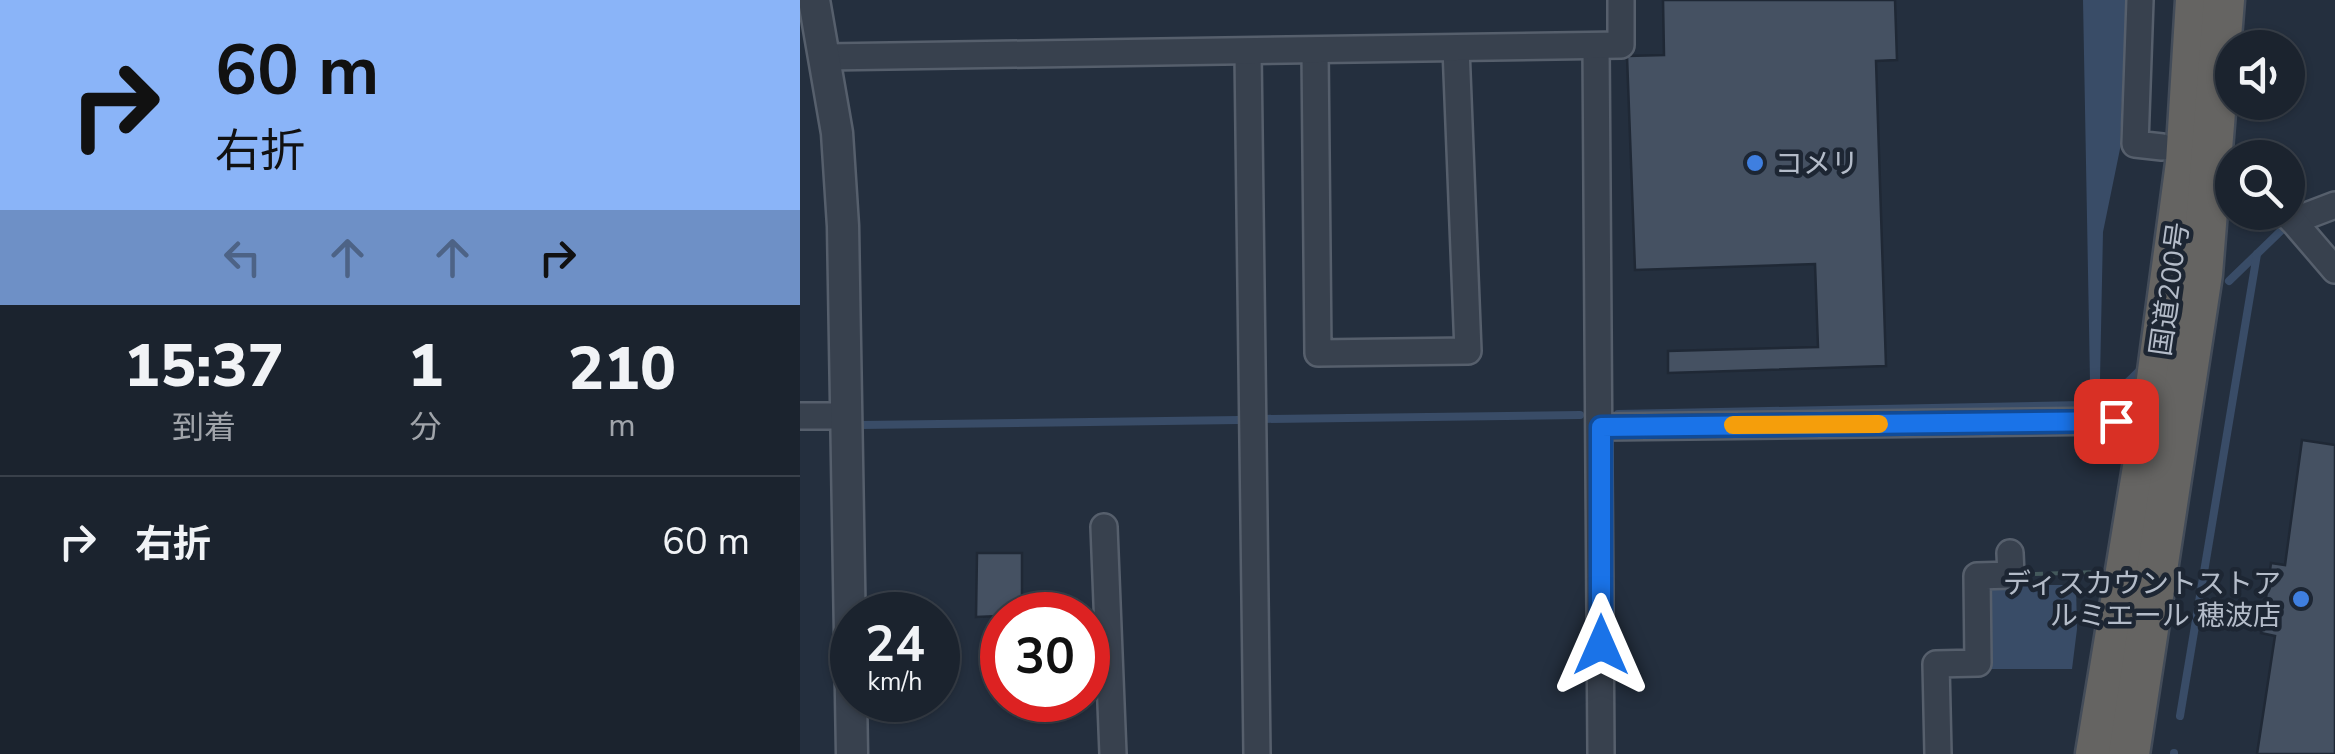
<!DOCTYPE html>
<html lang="ja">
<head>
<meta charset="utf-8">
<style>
	:root { --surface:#1b232e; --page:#282f3a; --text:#f1f3f6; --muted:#a0a4aa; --line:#39404a }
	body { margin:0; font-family:"Nunito Sans","Noto Sans JP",sans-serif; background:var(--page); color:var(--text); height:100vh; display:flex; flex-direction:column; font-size:38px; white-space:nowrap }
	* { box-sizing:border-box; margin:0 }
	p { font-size:32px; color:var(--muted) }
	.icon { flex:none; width:55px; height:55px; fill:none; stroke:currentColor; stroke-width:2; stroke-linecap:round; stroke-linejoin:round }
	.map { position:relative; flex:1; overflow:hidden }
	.details { display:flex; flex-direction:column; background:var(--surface); width:800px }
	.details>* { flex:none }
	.guide { background:#8ab4f8; color:#111; overflow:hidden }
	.tools { position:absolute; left:1415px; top:30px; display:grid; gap:20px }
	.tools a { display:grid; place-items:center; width:90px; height:90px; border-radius:50%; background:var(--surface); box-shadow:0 2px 8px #0004,0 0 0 2px var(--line); font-size:50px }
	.speed { position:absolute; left:30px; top:592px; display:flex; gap:20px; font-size:50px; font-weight:700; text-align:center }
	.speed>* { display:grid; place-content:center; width:130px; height:130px; border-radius:50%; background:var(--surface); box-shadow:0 2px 8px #0004,0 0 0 2px var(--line); line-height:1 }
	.speed small { font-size:25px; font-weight:400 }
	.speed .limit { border:15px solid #d22; background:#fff; color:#111 }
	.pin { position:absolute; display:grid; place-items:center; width:85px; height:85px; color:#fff; margin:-42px; border-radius:20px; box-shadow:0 5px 15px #0006 }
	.me { position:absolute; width:110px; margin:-55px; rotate:0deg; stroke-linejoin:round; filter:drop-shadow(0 0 8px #0008) }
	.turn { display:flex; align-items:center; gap:35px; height:210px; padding:0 50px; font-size:45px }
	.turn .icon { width:130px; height:130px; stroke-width:2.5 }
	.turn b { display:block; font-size:70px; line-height:85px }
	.lanes { display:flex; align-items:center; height:95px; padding:0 50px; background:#0003; justify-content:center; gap:50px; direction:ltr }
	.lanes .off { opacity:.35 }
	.eta { display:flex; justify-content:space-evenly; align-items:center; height:170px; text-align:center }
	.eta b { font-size:60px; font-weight:800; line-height:70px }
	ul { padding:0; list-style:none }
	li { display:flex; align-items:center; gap:30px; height:130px; padding:0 50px; border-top:2px solid var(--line) }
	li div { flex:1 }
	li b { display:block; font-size:38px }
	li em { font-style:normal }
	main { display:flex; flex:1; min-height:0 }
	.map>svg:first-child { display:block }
</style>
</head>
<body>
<main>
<section class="details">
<div class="guide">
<div class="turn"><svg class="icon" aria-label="right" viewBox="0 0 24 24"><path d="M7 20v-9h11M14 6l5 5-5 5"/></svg><div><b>60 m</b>右折</div></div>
<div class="lanes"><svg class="icon off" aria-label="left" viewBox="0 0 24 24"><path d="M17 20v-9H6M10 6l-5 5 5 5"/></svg><svg class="icon off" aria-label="ahead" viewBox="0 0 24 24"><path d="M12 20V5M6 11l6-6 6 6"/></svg><svg class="icon off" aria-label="ahead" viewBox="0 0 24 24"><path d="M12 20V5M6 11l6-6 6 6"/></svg><svg class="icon" aria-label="right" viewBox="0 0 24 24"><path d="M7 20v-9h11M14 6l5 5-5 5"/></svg></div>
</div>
<div class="eta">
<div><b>15:37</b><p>到着</p></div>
<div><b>1</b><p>分</p></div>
<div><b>210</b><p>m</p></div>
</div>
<ul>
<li><svg class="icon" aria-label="right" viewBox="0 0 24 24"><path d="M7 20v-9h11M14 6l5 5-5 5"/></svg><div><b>右折</b></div><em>60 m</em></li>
</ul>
</section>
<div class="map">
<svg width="1535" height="754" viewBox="0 0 1535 754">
	<rect width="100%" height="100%" fill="#242f3e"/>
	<g fill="#394c67">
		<path d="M1283 0H1326L1320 149 1303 232 1300 380 1290 381Z"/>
		<path d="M1184 585H1276L1277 629 1272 669H1186Z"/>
	</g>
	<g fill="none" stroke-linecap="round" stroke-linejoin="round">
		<g stroke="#394c67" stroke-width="8">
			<path d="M1429 281 1487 225"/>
			<path d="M818 414 1283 405C1308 400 1322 389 1339 371"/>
			<path d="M462 419 780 415"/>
			<path d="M60 425 439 420"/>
			<path d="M1380 716 1457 254"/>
			<path d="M1374 754V753"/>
		</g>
	</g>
	<g fill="#455162" stroke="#1f2835" stroke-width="2.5">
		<path d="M863 0H1095L1097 60 1076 61 1086 366 868 373V351L1018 347 1015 264 835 270 827 56 864 55Z"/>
		<path d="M1502 440 1535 445V754H1457L1475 636 1461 633 1471 563 1485 565Z"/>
		<path d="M177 553H222V615L176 617Z"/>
	</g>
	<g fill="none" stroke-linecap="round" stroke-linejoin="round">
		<defs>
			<g id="minor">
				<path d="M1340 0 1335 144 1362 147"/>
				<path d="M796 46 801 754"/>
				<path d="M515 51 518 353 668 351 656 48"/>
				<path d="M448 52 457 754"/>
				<path d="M26 57 821 45V0"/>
				<path d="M1483 212 1493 221 1535 205"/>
				<path d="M1493 221 1535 270"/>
				<path d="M0 416H45"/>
				<path d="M801 427 1316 421"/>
				<path d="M304 527 313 754"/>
				<path d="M1138 754 1136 664 1178 663 1177 576 1211 575 1210 553"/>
			</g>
			<path id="tertiary" d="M14 0 37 133 43 226 52 754"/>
			<g id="trunk">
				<path d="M1296 754 1355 394 1386 163 1396 0"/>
				<path d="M1329 754 1402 274 1424 0"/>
			</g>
		</defs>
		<use href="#minor" stroke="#565f6c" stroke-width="30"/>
		<use href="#tertiary" stroke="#565f6c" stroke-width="35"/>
		<use href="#trunk" stroke="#434c59" stroke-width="45"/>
		<path stroke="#44595c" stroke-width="4" stroke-dasharray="8 8" stroke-linecap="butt" d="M1235 574 1296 572"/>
		<use href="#minor" stroke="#38414e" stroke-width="25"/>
		<use href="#tertiary" stroke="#38414e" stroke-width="30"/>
		<use href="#trunk" stroke="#656462" stroke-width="40"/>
	</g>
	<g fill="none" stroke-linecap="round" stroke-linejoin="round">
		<defs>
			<path id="route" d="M801 645V427L1316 421"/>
		</defs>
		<use href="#route" stroke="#114b97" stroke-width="25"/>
		<use href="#route" stroke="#1a73e8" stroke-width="18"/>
		<path stroke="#f59e0b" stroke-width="18" d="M933 425 1079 424"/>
	</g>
	<g fill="#3f7fe0" stroke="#1d2633" stroke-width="4">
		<circle cx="955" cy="163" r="10"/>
		<circle cx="1501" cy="599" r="10"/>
	</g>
	<g text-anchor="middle" stroke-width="9" stroke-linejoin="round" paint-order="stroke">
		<g font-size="28" fill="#b4bcc9" stroke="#1d2633" text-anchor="start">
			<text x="975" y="173">コメリ</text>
			<text x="1481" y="593" text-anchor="end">ディスカウントストア<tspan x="1481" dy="32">ルミエール 穂波店</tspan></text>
		</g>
		<g font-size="28" fill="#b4bcc9" stroke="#1d2633">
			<text transform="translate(1369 289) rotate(-82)" y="10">国道200号</text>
		</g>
	</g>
</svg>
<div class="tools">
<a><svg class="icon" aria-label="sound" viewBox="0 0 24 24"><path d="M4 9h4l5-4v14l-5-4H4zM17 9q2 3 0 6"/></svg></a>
<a><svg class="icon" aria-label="search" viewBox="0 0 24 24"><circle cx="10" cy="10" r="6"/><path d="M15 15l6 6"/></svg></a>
</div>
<div class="speed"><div>24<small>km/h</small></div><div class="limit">30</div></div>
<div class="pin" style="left:1316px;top:421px;background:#d93025"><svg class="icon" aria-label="arrive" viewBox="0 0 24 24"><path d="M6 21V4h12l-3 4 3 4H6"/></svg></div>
<svg class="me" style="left:801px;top:645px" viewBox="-20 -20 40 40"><path d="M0-17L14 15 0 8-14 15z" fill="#1a73e8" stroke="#fff" stroke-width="4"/></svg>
</div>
</main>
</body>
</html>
